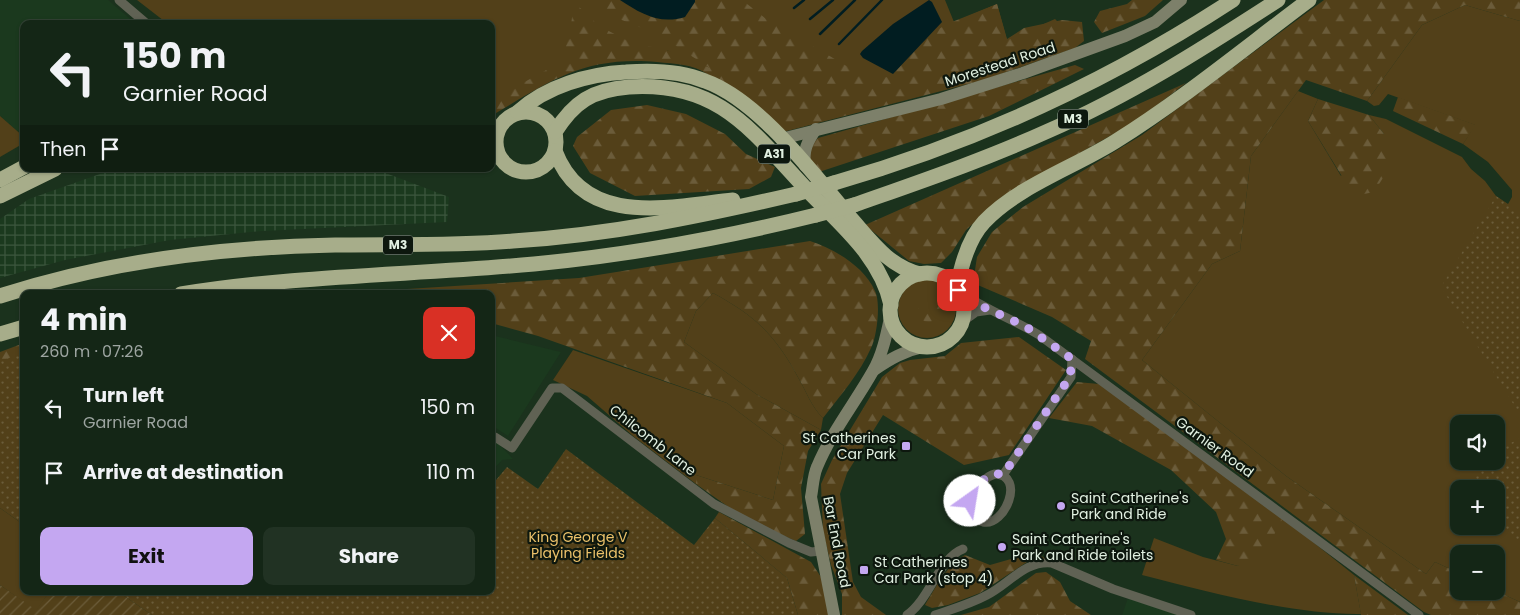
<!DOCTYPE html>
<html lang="en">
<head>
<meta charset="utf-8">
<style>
	:root { --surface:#142616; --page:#213223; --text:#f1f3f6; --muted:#9da5a1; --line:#334335; --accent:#c4a7f1 }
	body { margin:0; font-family:Poppins,sans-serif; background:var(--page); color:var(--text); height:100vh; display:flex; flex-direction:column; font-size:19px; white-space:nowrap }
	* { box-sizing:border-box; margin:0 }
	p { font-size:16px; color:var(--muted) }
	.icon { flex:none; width:28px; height:28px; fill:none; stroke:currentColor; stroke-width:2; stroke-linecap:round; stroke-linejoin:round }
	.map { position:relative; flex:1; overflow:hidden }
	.sheet { position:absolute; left:20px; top:290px; width:475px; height:305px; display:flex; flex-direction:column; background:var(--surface); border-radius:10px; box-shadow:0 1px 4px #0004,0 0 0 1px var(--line) }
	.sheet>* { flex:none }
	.hud { position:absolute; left:20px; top:20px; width:475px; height:152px; border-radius:10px; box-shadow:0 1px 4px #0004,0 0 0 1px var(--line); background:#142616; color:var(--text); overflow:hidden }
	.buttons { position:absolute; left:1450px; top:415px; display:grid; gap:10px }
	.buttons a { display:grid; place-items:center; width:55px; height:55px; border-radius:10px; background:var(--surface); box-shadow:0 1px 4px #0004,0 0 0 1px var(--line); font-size:25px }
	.pin { position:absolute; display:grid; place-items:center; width:42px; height:42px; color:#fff; margin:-21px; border-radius:10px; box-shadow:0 2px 8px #0006 }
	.me { position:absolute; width:55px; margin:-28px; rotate:32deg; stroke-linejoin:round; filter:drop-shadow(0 0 4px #0008) }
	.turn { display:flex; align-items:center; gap:18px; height:105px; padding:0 20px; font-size:22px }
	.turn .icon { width:65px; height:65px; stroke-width:2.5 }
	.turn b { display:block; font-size:35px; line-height:42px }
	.then { display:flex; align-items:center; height:48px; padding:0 20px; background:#0003; gap:10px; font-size:19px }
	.round { display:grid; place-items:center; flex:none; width:52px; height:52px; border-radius:10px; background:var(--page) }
	.head { display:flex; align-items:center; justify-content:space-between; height:85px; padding:0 20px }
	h1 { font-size:30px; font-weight:700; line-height:38px }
	.action { display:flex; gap:10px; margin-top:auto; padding:10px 20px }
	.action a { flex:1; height:58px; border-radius:10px; background:var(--accent); color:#111; font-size:20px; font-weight:700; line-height:58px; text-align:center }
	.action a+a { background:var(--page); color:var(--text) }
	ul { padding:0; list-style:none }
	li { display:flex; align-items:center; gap:15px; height:65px; padding:0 20px }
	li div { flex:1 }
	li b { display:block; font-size:19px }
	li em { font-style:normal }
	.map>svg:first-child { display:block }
</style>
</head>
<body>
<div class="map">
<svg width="1520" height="615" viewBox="0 0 1520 615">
	<defs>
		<pattern id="industrial-grid" width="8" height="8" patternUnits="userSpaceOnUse" patternTransform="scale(1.25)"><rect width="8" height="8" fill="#1b391e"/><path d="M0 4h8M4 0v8" fill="none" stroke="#3c563e"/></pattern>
		<pattern id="forest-firs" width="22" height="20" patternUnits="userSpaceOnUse" patternTransform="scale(1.25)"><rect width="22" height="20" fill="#524019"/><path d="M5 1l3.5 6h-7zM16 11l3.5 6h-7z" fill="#6b5c3a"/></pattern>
		<pattern id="park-dots" width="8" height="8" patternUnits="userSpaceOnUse" patternTransform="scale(1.25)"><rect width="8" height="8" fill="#524019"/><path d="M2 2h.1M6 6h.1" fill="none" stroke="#6b5c3a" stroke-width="1.8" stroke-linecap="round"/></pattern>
		<pattern id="garden-furrows" width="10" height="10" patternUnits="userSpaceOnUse" patternTransform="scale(1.25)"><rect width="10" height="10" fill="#524019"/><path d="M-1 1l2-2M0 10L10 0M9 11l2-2" fill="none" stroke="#6b5c3a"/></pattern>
	</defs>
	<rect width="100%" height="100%" fill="#1b321d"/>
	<g fill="#1b391e">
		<path d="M0 0H108L136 24H24V137L0 116Z"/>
		<path d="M491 335 561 352 508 436 491 425Z"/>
		<path d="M491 436 513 459 502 460 491 472Z"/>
		<path d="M1128 598 1179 615H1122Z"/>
	</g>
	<path fill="url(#industrial-grid)" d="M114 169H375L449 197 447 222 262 231 170 240 65 260 0 278V219L29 199Z"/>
	<g fill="#524019" fill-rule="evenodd">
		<path d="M137 0H945L954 22 997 4 1007 40 1055 19 1063 27 1075 48 751 100 667 50 607 52 491 107V24H168Z"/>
		<path d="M1465 5 1520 21V602L1496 591V554H1459V573L1435 562 1426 574 1286 476 1142 360 1212 264 1240 251 1251 156 1298 91 1318 99 1308 121 1341 176 1384 134 1369 115 1386 119 1462 157 1471 169 1485 181 1496 196 1508 204 1512 197V190L1488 162 1463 144 1475 125 1388 94 1379 105 1374 106 1367 101 1422 25ZM1459 424H1496V461H1459ZM1459 489H1496V526H1459Z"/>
		<path d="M0 116 24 137V143L0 157Z"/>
		<circle cx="927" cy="309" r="29"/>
		<path d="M713 293C756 316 776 336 799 379 807 393 811 406 823 418L821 430 756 394 684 342 696 311Z"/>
		<path d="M573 350 727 403 784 446 773 500 696 475V484L633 436 587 396 553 380Z"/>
		<path d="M0 508 24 525V591H50L36 611 0 585Z"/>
		<path d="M1283 518 1354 575 1361 614C1295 615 1207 592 1142 575L1154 538 1203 557 1238 566Z"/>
	</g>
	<g fill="url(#forest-firs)">
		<path d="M591 0H620L645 16 674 21 695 0H742L765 18 867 78 891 77 924 38 947 24 997 4 1007 39 1024 28 1062 20 1082 22 1084 41 1075 48 984 80 783 132C759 113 734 91 708 74 692 64 675 64 657 62 583 56 551 81 491 116V105L519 85 561 62 570 33 574 2 599 26 632 43 667 50 710 68 659 35 612 16Z"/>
		<path d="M1132 0H1163L1145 16 1102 33 1094 22 1100 11 1127 4Z"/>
		<path d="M1324 0H1520V21L1465 5 1422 25 1367 101 1306 80 1251 156 1240 251 1212 264 1142 360 1286 476 1426 574 1435 562 1459 573V591H1496L1520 602V615H1431L1424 612 1085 359 1091 341 1052 317 973 283 977 257 992 232 1023 207 1142 135Z"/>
		<path d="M1075 65 1084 69 989 116 819 172 809 161 812 144 818 138Z"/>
		<path d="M1186 83 1135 122 1003 196 966 230 952 252 941 263 924 264 909 261 865 225Z"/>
		<path d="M1398 97 1476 125 1463 144 1393 111Z"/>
		<path d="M1318 99 1369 115 1384 134 1395 159 1374 192 1354 196 1308 121Z"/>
		<path d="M647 105 686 114 725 134 746 154 775 167 771 177 749 189 635 196 590 173 573 146 577 137 611 110Z"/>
		<path d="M810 241C834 249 864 266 875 291 881 303 877 336 871 348 860 373 840 396 823 418 811 406 807 393 799 379 776 336 756 316 713 293L696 311 684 342 756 394 821 430 808 451 801 488 805 534 796 541 747 520 696 484V475L773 500 784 446 727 403 538 336 491 323V294H328L579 278Z"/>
		<circle cx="929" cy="311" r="11"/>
		<path d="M1019 337 1066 370 1009 455 964 465 883 415 847 473 840 494 853 582 861 597 886 615H842V594L831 565 823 531 821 484 832 460 882 377 900 363 910 360 945 356 961 343Z"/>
		<path d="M24 343V368L0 376V352Z"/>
		<path d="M1077 382 1099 384 1283 518 1263 556 1238 566 1216 560 1226 539 1216 512 1171 470 1092 426 1049 418Z"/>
		<path d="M719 512 811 562 821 577 829 615H798L787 578 715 518Z"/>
		<path d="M1035 552 1048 560 1027 562 980 593 948 605 932 608 925 605C936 587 946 566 965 555L990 565Z"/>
		<path d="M1046 572 1060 582 1070 601 1091 615H961L989 607 1036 573Z"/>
		<path d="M1354 575 1408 615H1361Z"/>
	</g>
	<g fill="url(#park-dots)">
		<path d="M1496 196 1520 213V415L1441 287Z"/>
		<path d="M24 353V525L0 508V361Z"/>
		<path d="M1520 438V544L1496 518V489H1471L1466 482 1489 461H1496V455L1509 444Z"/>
		<path d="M566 449 694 545 715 518 787 578 798 615H152L117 591H491V486L507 467 538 489Z"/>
	</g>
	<path fill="url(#garden-furrows)" d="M0 585 36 610 50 591H117L152 615H0Z"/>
	<g fill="#011d21">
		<path d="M620 0H695V2L685 17C659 25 640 13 620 0Z"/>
		<path d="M929 0 932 2 942 22 893 74 863 58 860 54 862 51 893 24Z"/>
	</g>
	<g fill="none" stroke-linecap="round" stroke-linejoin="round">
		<g stroke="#011d21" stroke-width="2.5">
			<path d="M794 8 804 0"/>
			<path d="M810 19 833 0"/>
			<path d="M820 34 855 0"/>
			<path d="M839 44 882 0"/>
		</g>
		<g stroke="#606254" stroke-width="9">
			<path d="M119 0 147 24"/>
			<path d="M958 290C983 309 1013 319 1039 335L1419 615"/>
			<path d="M962 322 976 312 990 310"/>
			<path d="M495 437 512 448 552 388H562L714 504 789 543 811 552 821 551"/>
			<path d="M995 474C1026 475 1005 527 983 522 956 515 978 478 995 474Z"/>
			<path d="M1003 475 1071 377 1072 359"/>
			<path d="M907 615C930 599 939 558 963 549"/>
			<path d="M935 615C953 609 970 604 987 595 1009 584 1025 560 1052 563L1113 589 1191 615"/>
		</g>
		<g stroke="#7d806a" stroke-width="12">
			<path d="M781 139 941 99 1023 73 1125 36 1155 22 1181 0"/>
			<path d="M805 166C803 150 807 142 816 129"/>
			<path d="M874 370C890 359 904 351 923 347"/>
			<path d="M834 615 811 497C813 487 813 476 817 467 831 433 855 403 873 371 883 354 887 332 891 313"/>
		</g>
		<g stroke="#a7ad8a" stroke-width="15">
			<circle cx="526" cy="142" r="30"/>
			<path d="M518 112C546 86 589 74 626 72 652 70 681 71 705 81 761 101 817 179 855 223 874 245 891 267 920 274"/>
			<path d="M555 132C574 102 592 90 629 87 721 81 753 133 810 193 842 226 881 258 891 305"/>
			<path d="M555 151C584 228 668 207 733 200"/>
			<path d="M0 180 24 167"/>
			<path d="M834 183C977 142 1109 81 1233 0"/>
			<path d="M0 196 55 169"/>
			<path d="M854 205C919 182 984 160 1048 131 1129 96 1204 48 1278 0"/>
			<circle cx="927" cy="310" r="37"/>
			<path d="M957 288C961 266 968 239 984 222 1018 186 1075 167 1116 141 1183 99 1246 47 1309 0"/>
			<path d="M181 294C297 275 417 275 534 264 629 255 723 238 816 215"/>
			<path d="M0 296C108 261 221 247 335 245 394 244 454 246 513 241 610 235 701 216 796 194"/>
			<path d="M0 334 24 327"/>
		</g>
		<g stroke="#a7ad8a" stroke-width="15">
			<path d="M796 194 834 183"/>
			<path d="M816 215 854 205"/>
		</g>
	</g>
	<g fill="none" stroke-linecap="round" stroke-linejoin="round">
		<path stroke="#c4a7f1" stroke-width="9" stroke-dasharray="0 16.2" d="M958 290 977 304 1025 326 1072 359 1070 377 1003 475C986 469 977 488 970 501"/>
	</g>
	<g fill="#c4a7f1" stroke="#0d170e" stroke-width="2">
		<rect x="901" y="441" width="10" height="10" rx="2.5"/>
		<circle cx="1061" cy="506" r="5"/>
		<circle cx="1002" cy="547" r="5"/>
		<rect x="859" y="565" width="10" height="10" rx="2.5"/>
	</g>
	<g text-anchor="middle" stroke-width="4.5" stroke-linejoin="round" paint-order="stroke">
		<g fill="#0d170e" stroke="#a1afa2" stroke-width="1">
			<rect x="1058" y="109.5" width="30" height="19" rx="4"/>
			<rect x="758" y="144.5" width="32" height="19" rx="4"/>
			<rect x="383" y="235.5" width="30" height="19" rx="4"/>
		</g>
		<g font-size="12" font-weight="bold" fill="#e1f0e1">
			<text x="1073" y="123">M3</text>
			<text x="774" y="158">A31</text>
			<text x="398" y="249">M3</text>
		</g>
		<g font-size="14" fill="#e1f0e1" stroke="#0d170e">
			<text transform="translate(1000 64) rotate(-18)" y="5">Morestead Road</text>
			<text transform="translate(653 440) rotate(38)" y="5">Chilcomb Lane</text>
			<text transform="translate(1215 447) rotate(36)" y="5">Garnier Road</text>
			<text transform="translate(837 542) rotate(79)" y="5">Bar End Road</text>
		</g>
		<g font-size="14" fill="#e1f0e1" stroke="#0d170e" text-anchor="start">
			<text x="896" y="443" text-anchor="end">St Catherines<tspan x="896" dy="16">Car Park</tspan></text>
			<text x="1071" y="503">Saint Catherine's<tspan x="1071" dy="16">Park and Ride</tspan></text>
			<text x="1012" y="544">Saint Catherine's<tspan x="1012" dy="16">Park and Ride toilets</tspan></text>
			<text x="874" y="567">St Catherines<tspan x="874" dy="16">Car Park (stop 4)</tspan></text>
		</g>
		<g font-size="14" fill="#ebc16a" stroke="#0d170e">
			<text x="578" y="542">King George V<tspan x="578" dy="16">Playing Fields</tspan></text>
		</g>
	</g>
</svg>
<div class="buttons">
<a><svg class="icon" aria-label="sound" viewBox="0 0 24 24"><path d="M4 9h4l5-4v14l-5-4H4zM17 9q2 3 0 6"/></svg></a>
<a>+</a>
<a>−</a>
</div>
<div class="pin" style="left:958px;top:290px;background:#d93025"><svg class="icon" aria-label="arrive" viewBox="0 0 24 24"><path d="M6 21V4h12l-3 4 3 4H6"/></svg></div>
<svg class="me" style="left:970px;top:501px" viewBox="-20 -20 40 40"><circle r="19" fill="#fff"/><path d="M0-13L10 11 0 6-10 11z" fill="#c4a7f1"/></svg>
<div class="hud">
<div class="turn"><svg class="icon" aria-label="left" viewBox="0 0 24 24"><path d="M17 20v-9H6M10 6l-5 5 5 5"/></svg><div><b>150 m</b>Garnier Road</div></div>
<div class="then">Then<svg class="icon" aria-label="arrive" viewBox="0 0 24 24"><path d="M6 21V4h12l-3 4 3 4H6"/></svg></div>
</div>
<section class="sheet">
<div class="head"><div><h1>4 min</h1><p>260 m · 07:26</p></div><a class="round" style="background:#d93025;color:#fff"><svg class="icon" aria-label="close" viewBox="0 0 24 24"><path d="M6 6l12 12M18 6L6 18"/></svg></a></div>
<ul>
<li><svg class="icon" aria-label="left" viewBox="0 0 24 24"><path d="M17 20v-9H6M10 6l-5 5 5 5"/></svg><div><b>Turn left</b><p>Garnier Road</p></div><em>150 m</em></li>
<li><svg class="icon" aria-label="arrive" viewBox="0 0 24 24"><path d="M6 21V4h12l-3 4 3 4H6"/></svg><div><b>Arrive at destination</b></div><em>110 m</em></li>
</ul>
<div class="action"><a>Exit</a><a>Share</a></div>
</section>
</div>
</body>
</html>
